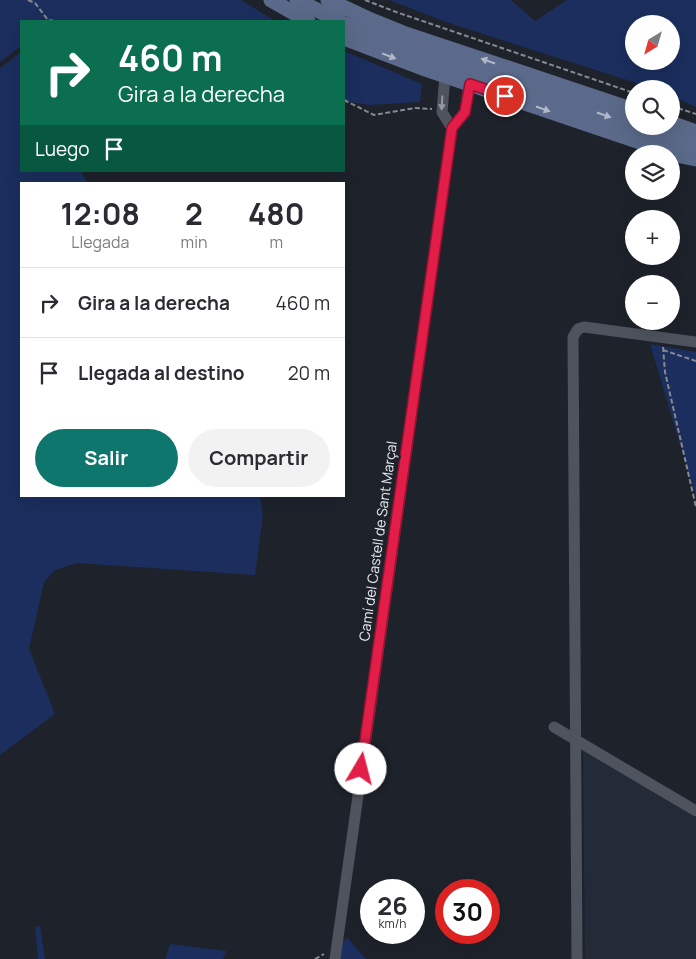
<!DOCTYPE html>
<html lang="es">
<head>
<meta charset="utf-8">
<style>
	:root { --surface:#fff; --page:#f2f2f3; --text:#2b2b33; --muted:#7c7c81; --line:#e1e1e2; --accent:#0f766e }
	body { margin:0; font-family:Manrope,sans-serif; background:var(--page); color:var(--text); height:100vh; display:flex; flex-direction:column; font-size:19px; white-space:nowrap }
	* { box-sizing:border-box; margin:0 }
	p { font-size:16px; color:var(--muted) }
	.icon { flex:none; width:28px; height:28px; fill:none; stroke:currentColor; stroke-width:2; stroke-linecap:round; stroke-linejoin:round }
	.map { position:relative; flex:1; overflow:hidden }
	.sheet { position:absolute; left:20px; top:182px; width:325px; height:315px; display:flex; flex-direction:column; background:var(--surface); border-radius:0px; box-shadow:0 5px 20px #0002 }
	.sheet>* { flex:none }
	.hud { position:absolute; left:20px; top:20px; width:325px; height:152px; border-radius:0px; box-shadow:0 5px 20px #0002; background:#0b6e4f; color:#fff; overflow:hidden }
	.needle { width:32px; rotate:217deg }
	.buttons { position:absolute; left:625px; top:15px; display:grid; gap:10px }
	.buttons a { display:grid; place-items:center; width:55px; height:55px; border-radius:50%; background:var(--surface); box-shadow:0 5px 20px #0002; font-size:25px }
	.speed { position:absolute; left:360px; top:879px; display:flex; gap:10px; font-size:25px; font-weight:700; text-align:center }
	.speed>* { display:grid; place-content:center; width:65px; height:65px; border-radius:50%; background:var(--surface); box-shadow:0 5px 20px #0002; line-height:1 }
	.speed small { font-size:12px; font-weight:400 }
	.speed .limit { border:8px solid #d22; background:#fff; color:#111 }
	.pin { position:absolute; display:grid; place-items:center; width:42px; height:42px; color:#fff; margin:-21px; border:2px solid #fff; border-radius:50%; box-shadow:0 1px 5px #0007 }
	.me { position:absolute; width:55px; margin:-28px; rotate:8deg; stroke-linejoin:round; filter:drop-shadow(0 0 4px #0008) }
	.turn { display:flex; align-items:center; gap:18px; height:105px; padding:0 15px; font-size:22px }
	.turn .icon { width:65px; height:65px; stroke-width:2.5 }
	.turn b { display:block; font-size:35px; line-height:42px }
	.then { display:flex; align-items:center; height:48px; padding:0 15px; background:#0003; gap:10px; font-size:19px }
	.eta { display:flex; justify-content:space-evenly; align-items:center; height:85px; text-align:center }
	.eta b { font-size:30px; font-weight:700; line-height:35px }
	.cta { display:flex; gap:10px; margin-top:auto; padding:10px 15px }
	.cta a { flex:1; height:58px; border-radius:30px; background:var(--accent); color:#fff; font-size:20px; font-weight:700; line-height:58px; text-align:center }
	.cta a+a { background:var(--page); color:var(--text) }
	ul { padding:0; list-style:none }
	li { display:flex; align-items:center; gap:15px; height:70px; padding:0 15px; border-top:1px solid var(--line) }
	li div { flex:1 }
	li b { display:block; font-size:19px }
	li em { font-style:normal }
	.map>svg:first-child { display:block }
</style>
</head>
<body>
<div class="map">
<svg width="696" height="959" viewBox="0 0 696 959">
	<rect width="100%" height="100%" fill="#1e222b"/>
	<path fill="#232a38" d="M583 749 696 818V959H585Z"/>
	<g fill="#1b2e5d" fill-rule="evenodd">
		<path d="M0 0H241L275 21H21V46L0 62Z"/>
		<path d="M389 0H511L535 21 567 0H696V107L671 96V89H655L449 23ZM634 24H671V61H634Z"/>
		<path d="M344 51 422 84 420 102 369 105 344 101Z"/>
		<path d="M21 52V171H81L88 184H21V496H260L263 515 255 575 77 563 55 570 44 582 29 649 55 714 0 755V68Z"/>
		<path d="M650 344 696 352V497Z"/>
		<path d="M40 926 45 959H38L35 927Z"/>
		<path d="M348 938 366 959H328L342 941Z"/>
		<path d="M170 944 226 951 223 959H165Z"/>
	</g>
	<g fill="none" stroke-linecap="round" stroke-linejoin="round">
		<g stroke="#868990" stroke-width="2" stroke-dasharray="5 2.5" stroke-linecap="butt">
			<path d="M28 0 35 3 48 20 55 21"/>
			<path d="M365 0 396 12 634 93"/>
			<path d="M344 100 374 115 415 108 432 109"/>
			<path d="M671 106 696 114"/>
			<path d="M663 347 665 372 696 507"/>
			<path d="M663 350 696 361"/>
			<path d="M315 959 324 954"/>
		</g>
		<g stroke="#4e535d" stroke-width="11">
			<path d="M445 76 442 112 452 128"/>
			<path d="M554 727 696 811"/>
			<path d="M335 959 452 128 465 113 469 84"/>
			<path d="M577 959 573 337 578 329 584 327 696 342"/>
		</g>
		<g stroke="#5b6a8a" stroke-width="15">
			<path d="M271 0 308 21"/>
			<path d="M297 0 339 21"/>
			<path d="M328 0 371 20 403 33 634 110"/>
			<path d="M344 24 393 44 634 125"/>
			<path d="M344 38 425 69 681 156 696 159"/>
			<path d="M671 123 696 132"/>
			<path d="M638 126 696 146"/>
		</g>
	</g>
	<defs><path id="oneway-solid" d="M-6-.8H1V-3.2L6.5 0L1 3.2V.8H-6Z" transform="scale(1.25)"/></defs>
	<g fill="#b1b9c8">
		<use href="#oneway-solid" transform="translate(389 56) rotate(21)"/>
		<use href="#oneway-solid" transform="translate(488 61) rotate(-161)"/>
		<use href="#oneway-solid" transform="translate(543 109) rotate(19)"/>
		<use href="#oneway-solid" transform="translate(604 115) rotate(19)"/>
	</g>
	<use fill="#9498a0" href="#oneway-solid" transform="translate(442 103) rotate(93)"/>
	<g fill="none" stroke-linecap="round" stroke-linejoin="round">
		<defs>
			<path id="route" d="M361 769 452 128 465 112 470 84 505 96"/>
		</defs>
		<use href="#route" stroke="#92132f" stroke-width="12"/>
		<use href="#route" stroke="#e11d48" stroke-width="9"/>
	</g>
	<g text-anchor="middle" stroke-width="5" stroke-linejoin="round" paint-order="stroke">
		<g font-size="14" fill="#eaedf2" stroke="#1e222b">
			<text transform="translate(378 541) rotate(-82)" y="5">Camí del Castell de Sant Marçal</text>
		</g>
	</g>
</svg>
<div class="buttons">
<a><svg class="needle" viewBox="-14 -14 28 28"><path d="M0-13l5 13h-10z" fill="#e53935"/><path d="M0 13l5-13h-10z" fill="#7c7c81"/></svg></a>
<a><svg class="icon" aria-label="search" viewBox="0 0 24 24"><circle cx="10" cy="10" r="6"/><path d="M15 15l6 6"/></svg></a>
<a><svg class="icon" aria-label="layers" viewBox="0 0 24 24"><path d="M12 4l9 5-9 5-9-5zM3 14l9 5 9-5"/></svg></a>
<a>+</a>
<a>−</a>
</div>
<div class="speed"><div>26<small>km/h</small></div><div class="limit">30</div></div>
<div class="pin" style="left:505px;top:96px;background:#d93025"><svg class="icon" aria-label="arrive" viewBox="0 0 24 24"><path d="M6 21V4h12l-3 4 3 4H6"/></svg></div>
<svg class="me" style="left:361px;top:769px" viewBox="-20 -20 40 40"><circle r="19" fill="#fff"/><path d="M0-13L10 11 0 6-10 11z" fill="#e11d48"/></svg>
<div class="hud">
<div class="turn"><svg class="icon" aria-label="right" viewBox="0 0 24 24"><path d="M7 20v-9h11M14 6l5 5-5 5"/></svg><div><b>460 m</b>Gira a la derecha</div></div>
<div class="then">Luego<svg class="icon" aria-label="arrive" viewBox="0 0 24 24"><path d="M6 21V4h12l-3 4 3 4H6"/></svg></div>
</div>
<section class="sheet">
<div class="eta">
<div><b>12:08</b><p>Llegada</p></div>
<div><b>2</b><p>min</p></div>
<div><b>480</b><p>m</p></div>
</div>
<ul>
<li><svg class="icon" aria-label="right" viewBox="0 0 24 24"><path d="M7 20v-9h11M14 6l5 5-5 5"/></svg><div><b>Gira a la derecha</b></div><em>460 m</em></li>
<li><svg class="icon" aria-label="arrive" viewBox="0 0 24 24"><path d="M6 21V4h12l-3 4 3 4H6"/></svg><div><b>Llegada al destino</b></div><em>20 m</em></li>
</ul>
<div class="cta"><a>Salir</a><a>Compartir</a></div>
</section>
</div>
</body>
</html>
